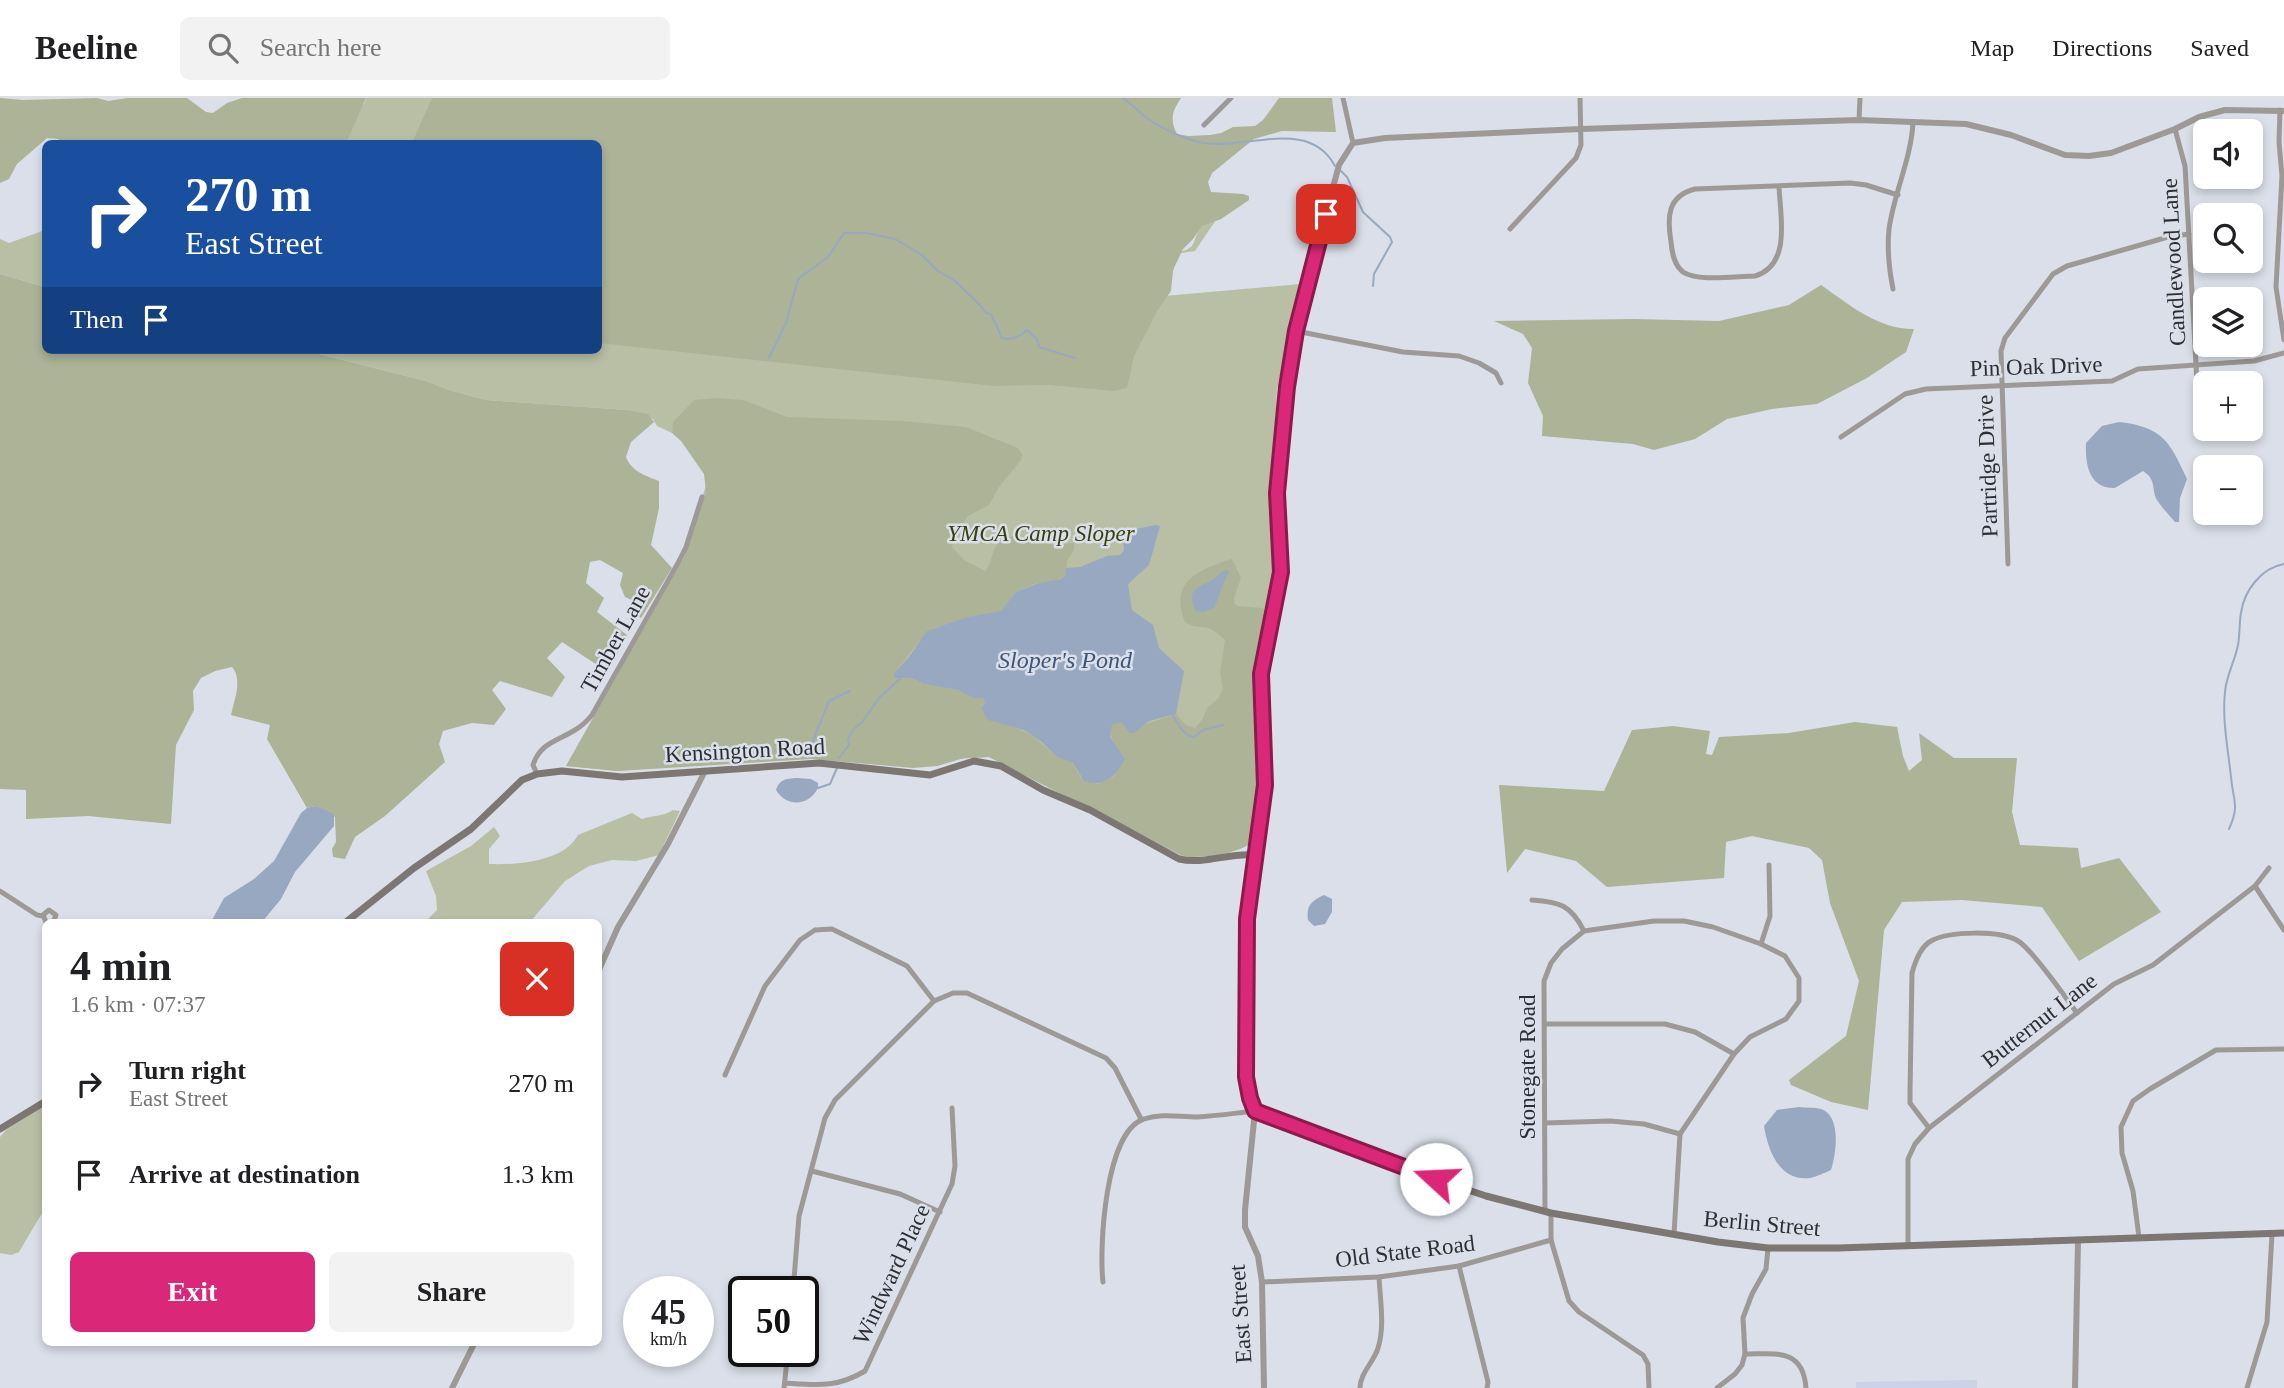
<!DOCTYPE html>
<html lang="en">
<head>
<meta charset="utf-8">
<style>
	:root { --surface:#fff; --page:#f2f2f2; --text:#202124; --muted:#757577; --line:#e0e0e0; --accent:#db2777 }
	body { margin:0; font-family:Georgia,serif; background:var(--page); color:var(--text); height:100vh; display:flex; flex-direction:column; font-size:26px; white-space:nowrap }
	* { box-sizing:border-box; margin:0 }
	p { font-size:23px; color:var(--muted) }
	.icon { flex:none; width:38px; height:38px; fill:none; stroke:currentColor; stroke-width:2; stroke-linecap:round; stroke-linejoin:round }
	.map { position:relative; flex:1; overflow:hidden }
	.panel { position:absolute; left:42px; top:821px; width:560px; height:427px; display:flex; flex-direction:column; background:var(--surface); border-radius:10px; box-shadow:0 4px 10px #0003 }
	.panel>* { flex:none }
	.banner { position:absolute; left:42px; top:42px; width:560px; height:214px; border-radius:10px; box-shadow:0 4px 10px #0003; background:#1a4fa0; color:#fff; overflow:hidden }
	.fabs { position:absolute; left:2193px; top:21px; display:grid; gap:14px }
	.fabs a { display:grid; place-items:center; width:70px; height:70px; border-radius:10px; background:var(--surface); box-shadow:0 4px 10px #0003; font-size:35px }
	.speed { position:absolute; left:623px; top:1178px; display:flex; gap:14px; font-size:35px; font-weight:700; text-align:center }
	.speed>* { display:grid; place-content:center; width:91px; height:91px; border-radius:50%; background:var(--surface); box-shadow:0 4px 10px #0003; line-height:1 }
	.speed small { font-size:18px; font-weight:400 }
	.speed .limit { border:4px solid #111; border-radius:10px; background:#fff; color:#111 }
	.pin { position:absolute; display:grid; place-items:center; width:60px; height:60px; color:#fff; margin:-30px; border-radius:14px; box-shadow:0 4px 10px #0006 }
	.me { position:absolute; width:77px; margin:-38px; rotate:290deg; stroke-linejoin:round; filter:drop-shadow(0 0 5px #0008) }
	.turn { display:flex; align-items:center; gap:24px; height:147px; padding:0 28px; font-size:32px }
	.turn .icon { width:91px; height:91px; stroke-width:2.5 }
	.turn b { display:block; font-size:49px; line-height:60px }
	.then { display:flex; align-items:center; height:66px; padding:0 28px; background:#0003; gap:14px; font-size:26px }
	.round { display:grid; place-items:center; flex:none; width:74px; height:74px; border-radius:10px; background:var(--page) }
	.summary { display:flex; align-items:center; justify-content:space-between; height:119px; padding:0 28px }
	h1 { font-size:42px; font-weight:800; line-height:52px }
	.cta { display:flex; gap:14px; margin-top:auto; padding:14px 28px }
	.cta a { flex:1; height:80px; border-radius:10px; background:var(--accent); color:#fff; font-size:28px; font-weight:800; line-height:80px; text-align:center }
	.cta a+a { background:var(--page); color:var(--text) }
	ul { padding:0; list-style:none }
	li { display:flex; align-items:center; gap:21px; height:91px; padding:0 28px }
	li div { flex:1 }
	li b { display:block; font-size:26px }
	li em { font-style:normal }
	header { display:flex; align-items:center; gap:42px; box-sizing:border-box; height:98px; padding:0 35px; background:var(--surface); border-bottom:2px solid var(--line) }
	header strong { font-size:33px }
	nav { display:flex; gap:38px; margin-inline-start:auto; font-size:24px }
	.search { width:490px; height:63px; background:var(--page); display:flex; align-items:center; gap:18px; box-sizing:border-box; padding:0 24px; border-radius:10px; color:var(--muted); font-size:26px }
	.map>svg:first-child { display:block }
</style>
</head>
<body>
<header>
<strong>Beeline</strong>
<div class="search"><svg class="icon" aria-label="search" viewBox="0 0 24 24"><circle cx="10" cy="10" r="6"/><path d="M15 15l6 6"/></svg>Search here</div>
<nav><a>Map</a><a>Directions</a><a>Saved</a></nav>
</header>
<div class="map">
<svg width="2284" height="1290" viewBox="0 0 2284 1290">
	<rect width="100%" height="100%" fill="#dadfe9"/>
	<path fill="#cbd3e4" d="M1977 1282V1290H1856V1284Z"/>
	<g fill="#b9bfa4">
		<path d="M366 0H432L431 3 523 0 1182 153C1196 150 1193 142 1199 132 1202 125 1211 122 1218 119L1195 153 1174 156 1172 160 1174 171 1153 199 1300 186 1277 291 1271 405 1274 492 1250 561 1259 681 1252 745 1187 761 989 659 905 664 796 657 618 673 566 668 684 459 714 361 688 309C680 317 673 323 672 335L657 328 653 321 627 312 486 302 449 292 426 283 303 252H598V46L312 45 364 6Z"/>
		<path d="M45 132V189L0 176V141L9 145Z"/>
		<path d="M673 712 680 713 659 757 636 763 612 762 589 768 565 783 530 824H425L437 812 436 798 426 773 471 748 494 729 500 738 489 751V766C516 767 564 764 578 737L632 715 642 721C653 717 663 719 673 712Z"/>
		<path d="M45 1007V1110L19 1154 11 1157 0 1155V1039L6 1032Z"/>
	</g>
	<g fill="#acb396">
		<path d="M0 0 23 2 97 0 108 3 128 0H187L206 14 213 15 227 5 242 0H366L346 45 62 46 58 41 47 40 17 66 9 81 0 85Z"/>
		<path d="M432 0H1181C1173 12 1169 21 1177 36L1188 38 1210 37 1221 35 1233 29 1255 28 1263 22 1279 0H1332L1336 34 1282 33 1254 41 1212 75 1208 84 1211 94 1243 96 1249 98V102L1221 121 1202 128 1193 141 1183 151 1173 172 1171 193 1157 213 1134 258 1127 290 1114 293 1050 287 994 288 599 245 598 46 412 45Z"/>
		<path d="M0 176 45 189 46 252H303L426 283 449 292 486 302 627 312 648 316 654 324 631 344 626 359C631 373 646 378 659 383V410L651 447 672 470 641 520 630 515 634 503 625 499 620 487 623 475 600 462 590 464 586 485 604 500 597 514 627 537 608 574 562 544 547 560 565 579 552 599 500 583 492 592 506 611 494 627 472 625 443 633 439 646 445 664 385 718 355 739 345 761 333 759 332 751 336 744 335 719 315 708 307 710 267 641 270 627 231 617C234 602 243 582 232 569L215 573 201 580 193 593 194 612 176 647 171 726 88 718 26 721V692L0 691Z"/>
		<path d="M1821 187C1850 207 1877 231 1914 231L1906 254 1867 280 1817 306 1772 311 1727 321 1695 341 1654 352 1633 346 1542 338 1543 318 1528 285 1532 250 1523 236 1494 223 1634 221 1719 223 1789 207Z"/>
		<path d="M718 300 743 302 787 319 902 323 966 329 1018 350 1022 356 1021 362 999 389 989 407 968 418 954 439 952 449 964 462 985 473C993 465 991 452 999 444 1012 430 1042 447 1058 447 1063 447 1068 445 1074 445V452L1067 463 1066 477C1059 483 1048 483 1038 485 1019 490 1013 501 1001 513L934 530 918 545 895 574 898 581 912 580 924 586 958 592 973 600H983L985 604 981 608 1010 627 1033 638 1057 659 1071 663 1081 680 1097 686 1113 679 1123 665C1120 652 1110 642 1109 630L1114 625 1121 624 1128 632 1176 616 1186 627 1195 630 1202 622 1207 610 1218 601 1223 591 1220 575 1225 542C1206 522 1200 534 1185 524 1168 483 1200 471 1232 461L1241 480 1234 500 1235 506 1238 508 1262 510 1268 515 1258 555 1255 583 1260 669 1252 745C1235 756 1201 762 1182 757L989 659 964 660 937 668 913 670 812 661 618 673 566 668 684 459 706 394 704 376 681 343 672 335 673 324 694 302Z"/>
		<path d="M1855 624 1897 629 1903 658 1909 673 1922 662 1919 635 1954 660H2017L2012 714 2020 747 2078 750 2081 770 2119 760 2161 814 2079 863 2042 809 1962 802 1902 804 1884 832 1868 1012 1831 1004 1791 987 1789 982 1846 938 1859 883 1830 805 1822 762 1809 750 1752 738 1726 744 1724 780 1607 789 1576 763 1525 751 1507 775 1499 687 1604 693 1632 632 1673 628 1710 633 1706 656 1712 657 1719 639 1789 635Z"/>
	</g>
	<g fill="#99a8c1">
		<path d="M2119 324C2163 329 2170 344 2187 381L2180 400 2179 424H2175C2169 417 2162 410 2157 402 2151 391 2157 382 2143 373L2115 390C2089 391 2085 366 2086 345L2102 328Z"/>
		<path d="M1156 427 1160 428 1149 467 1128 486 1132 512 1153 527 1159 550 1184 573 1176 616 1149 623 1134 635H1130L1121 624 1112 627 1110 639 1125 661C1116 679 1103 690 1084 683L1073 665 1057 659 1042 644 1024 632 988 622 981 610 985 604 983 600H973L958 592 924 586 912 580H894L895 574 909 559 927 533 968 519 1001 513 1016 494 1039 485 1061 481 1066 477V470L1080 469 1107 458 1120 457 1124 452 1123 439 1126 433Z"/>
		<path d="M1226 471 1229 474C1222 486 1220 497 1214 510L1204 514 1196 513C1186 491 1196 491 1212 482 1217 479 1221 474 1226 471Z"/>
		<path d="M797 680 811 681 818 685V690C809 708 787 710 776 692 779 681 786 681 797 680Z"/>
		<path d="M315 708 334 716V728L295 774 281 801 262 824H211L224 800 254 781 274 763 301 715 307 710Z"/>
		<path d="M1324 797 1332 801V814L1325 826 1314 828 1308 822C1306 808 1311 803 1324 797Z"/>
		<path d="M1799 1009C1805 1010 1815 1009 1821 1011 1842 1018 1836 1057 1831 1072 1824 1075 1816 1079 1810 1080 1779 1084 1768 1052 1764 1028L1777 1012Z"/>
	</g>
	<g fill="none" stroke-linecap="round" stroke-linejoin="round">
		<g stroke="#99a8c1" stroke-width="2">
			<path d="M1123 0C1132 6 1140 15 1148 21 1163 31 1186 42 1204 45 1247 52 1309 19 1335 68"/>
			<path d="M1341 73 1347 79 1363 114 1390 139 1392 144 1374 176 1373 188"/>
			<path d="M769 260 786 225 798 181 828 159 844 135H866L895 141 922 157 938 173 954 182 980 207 986 215 991 216 1002 240C1011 243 1021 238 1027 232L1037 241 1039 249 1075 260"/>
			<path d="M1173 618C1179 626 1182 637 1194 639L1203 632 1223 627"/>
			<path d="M806 660 829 603 850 593"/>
			<path d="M839 660 849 647 848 641 853 632 863 623 879 600 901 580"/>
			<path d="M818 690 830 686 837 670"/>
			<path d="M2229 731C2240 707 2233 703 2231 679 2228 652 2222 621 2225 594 2226 578 2235 563 2238 547 2240 537 2239 526 2241 515 2244 493 2261 470 2284 466"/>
		</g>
		<g stroke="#9d9996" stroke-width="5">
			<path d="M1343 0 1353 45"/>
			<path d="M2280 12 2279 44 2282 78 2276 189 2284 242"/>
			<path d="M1859 22 1860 0"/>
			<path d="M1204 27 1231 0"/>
			<path d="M2175 31 2185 68 2200 339"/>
			<path d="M1779 88C1780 117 1792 167 1755 178 1737 178 1697 184 1683 174 1674 167 1672 155 1671 144 1667 120 1667 98 1695 91L1850 85 1866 87 1898 97"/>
			<path d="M1510 131 1576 60 1581 47 1580 0"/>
			<path d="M1893 191C1889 171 1887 151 1889 131 1894 95 1911 61 1913 25"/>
			<path d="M1296 233 1403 254 1459 258 1479 265 1496 275 1501 285"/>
			<path d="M1841 339 1905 296 1926 291 2112 283 2138 271 2254 263 2284 255"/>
			<path d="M2008 466 2001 253 2005 240 2053 176 2067 168 2168 139 2189 136"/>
			<path d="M537 676 533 667C540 645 557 643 575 632 582 628 587 623 592 617L678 465 686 449 702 399"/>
			<path d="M2255 788 2284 832"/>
			<path d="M0 793 37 817 43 818"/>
			<path d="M1532 802C1560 804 1571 807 1584 833"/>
			<path d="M46 824 43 817 49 812 56 817 53 824"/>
			<path d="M1761 846 1770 818 1769 767"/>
			<path d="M1545 926H1665L1695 934 1734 956"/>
			<path d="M725 977 765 888 800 842 815 832 832 831 907 868 934 903"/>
			<path d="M1545 1025 1610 1023 1644 1026 1680 1036"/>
			<path d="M1929 1030 1910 1005V994L1912 875C1915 864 1920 849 1931 843 1949 833 2000 832 2018 843 2031 850 2066 900 2077 915"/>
			<path d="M812 1073 900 1096 940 1114"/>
			<path d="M1545 1113 1544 883 1551 865 1562 851 1584 833 1654 823H1684L1713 829 1761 846 1785 858 1799 880V903L1786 921 1750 939 1734 956 1680 1036 1674 1136"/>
			<path d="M1551 1115V1142L1569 1203 1579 1214 1643 1257 1648 1266 1649 1290"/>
			<path d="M2139 1139 2133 1093 2122 1055 2121 1029 2133 1003 2150 991 2216 952 2284 951"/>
			<path d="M1908 1147V1061L1915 1046 1929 1030 2114 886 2153 867 2255 788 2269 770"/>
			<path d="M1459 1168 1488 1284 1487 1290"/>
			<path d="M1103 1184C1099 1150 1105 1033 1144 1021 1162 1015 1179 1019 1197 1019 1216 1018 1236 1015 1255 1013"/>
			<path d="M1262 1184 1379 1179 1459 1168 1551 1142"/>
			<path d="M793 1194 799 1118 825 1020 835 1002 934 903 953 895H967L1106 960 1115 970 1141 1021"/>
			<path d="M1745 1256C1776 1256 1803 1250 1806 1290"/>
			<path d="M785 1285C817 1287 837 1290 865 1273L952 1086 955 1068 952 1010"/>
			<path d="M784 1290 788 1253"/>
			<path d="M1360 1290C1360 1275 1374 1264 1378 1250 1385 1229 1380 1201 1379 1179"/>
			<path d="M1717 1290 1735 1276 1742 1267 1745 1256 1743 1220 1752 1196 1766 1171 1768 1150"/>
			<path d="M2247 1290 2267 1224 2272 1136"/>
		</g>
		<g stroke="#9d9996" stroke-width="6">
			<path d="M1255 757 1265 687 1261 576 1281 474 1277 395 1287 289 1308 183 1339 67 1353 45 1385 40 1581 31 1859 22 1966 26 2011 37 2065 57 2089 58 2111 55 2175 31 2199 19 2225 12 2284 13"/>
			<path d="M598 874 618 829 668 746 705 673"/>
			<path d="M1255 1013 1245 1112V1129L1258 1158 1262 1184 1264 1290"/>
			<path d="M452 1290 475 1244"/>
			<path d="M2075 1290 2078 1143"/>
		</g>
		<g stroke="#7d7773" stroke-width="7">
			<path d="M346 824 414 770 471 731 522 682 537 676 562 673 622 679 819 665 930 677 974 663 1001 668 1043 692 1090 712 1179 761C1205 767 1229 754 1255 757L1247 821 1246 980 1250 1000 1255 1013 1412 1073 1486 1098 1551 1115 1718 1144 1768 1150H1838L2284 1135"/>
			<path d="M0 1031 46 1003"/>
		</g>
	</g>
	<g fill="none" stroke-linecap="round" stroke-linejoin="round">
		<defs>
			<path id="route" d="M1326 116 1296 233 1287 289 1277 395 1281 474 1261 576 1265 687 1247 821 1246 979 1250 1000 1255 1013 1436 1081"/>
		</defs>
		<use href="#route" stroke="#8e194d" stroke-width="18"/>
		<use href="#route" stroke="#db2777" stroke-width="12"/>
	</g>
	<g text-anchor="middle" stroke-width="5" stroke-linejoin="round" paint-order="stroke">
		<g font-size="23" fill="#2d2e32" stroke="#dadfe9">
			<text transform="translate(2173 164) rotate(-93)" y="8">Candlewood Lane</text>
			<text transform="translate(2036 268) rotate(-2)" y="8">Pin Oak Drive</text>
			<text transform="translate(1987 368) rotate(-92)" y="8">Partridge Drive</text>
			<text transform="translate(615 541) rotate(-61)" y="8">Timber Lane</text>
			<text transform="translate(745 652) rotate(-3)" y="8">Kensington Road</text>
			<text transform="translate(2039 922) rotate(-38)" y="8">Butternut Lane</text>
			<text transform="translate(1527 969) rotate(-90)" y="8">Stonegate Road</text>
			<text transform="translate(1762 1125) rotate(5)" y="8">Berlin Street</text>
			<text transform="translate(1405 1153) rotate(-7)" y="8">Old State Road</text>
			<text transform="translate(891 1176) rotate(-65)" y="8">Windward Place</text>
			<text transform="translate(1240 1216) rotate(-94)" y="8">East Street</text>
		</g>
		<g font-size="23" font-style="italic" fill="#39400f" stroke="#dadfe9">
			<text x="1041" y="443">YMCA Camp Sloper</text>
		</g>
		<g font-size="24" font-style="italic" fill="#3e557c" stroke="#dadfe9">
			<text x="1065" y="570">Sloper's Pond</text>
		</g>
	</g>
</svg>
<div class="fabs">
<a><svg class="icon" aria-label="sound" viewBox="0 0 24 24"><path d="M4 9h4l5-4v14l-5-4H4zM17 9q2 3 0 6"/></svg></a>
<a><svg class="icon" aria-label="search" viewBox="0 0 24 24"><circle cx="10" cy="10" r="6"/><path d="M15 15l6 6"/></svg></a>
<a><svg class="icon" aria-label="layers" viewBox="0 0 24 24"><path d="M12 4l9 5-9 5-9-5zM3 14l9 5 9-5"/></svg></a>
<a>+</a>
<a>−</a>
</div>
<div class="speed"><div>45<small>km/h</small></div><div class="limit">50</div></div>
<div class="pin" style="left:1326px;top:116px;background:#d93025"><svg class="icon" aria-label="arrive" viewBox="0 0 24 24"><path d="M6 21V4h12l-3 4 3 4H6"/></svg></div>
<svg class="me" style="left:1436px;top:1081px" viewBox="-20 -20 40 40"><circle r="19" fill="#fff"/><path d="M0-13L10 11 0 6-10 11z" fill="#db2777"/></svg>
<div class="banner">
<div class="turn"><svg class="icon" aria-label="right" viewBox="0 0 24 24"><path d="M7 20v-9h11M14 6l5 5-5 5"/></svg><div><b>270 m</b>East Street</div></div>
<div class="then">Then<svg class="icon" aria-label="arrive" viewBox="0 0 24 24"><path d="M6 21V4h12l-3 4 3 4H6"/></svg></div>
</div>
<section class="panel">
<div class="summary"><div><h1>4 min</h1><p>1.6 km · 07:37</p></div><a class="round" style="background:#d93025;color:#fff"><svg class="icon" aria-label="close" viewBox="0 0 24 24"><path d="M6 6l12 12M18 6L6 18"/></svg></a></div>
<ul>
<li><svg class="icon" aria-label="right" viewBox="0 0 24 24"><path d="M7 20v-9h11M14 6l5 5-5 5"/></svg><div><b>Turn right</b><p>East Street</p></div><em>270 m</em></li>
<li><svg class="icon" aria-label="arrive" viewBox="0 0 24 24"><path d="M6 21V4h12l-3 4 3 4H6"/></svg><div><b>Arrive at destination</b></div><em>1.3 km</em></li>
</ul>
<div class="cta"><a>Exit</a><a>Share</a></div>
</section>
</div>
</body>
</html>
